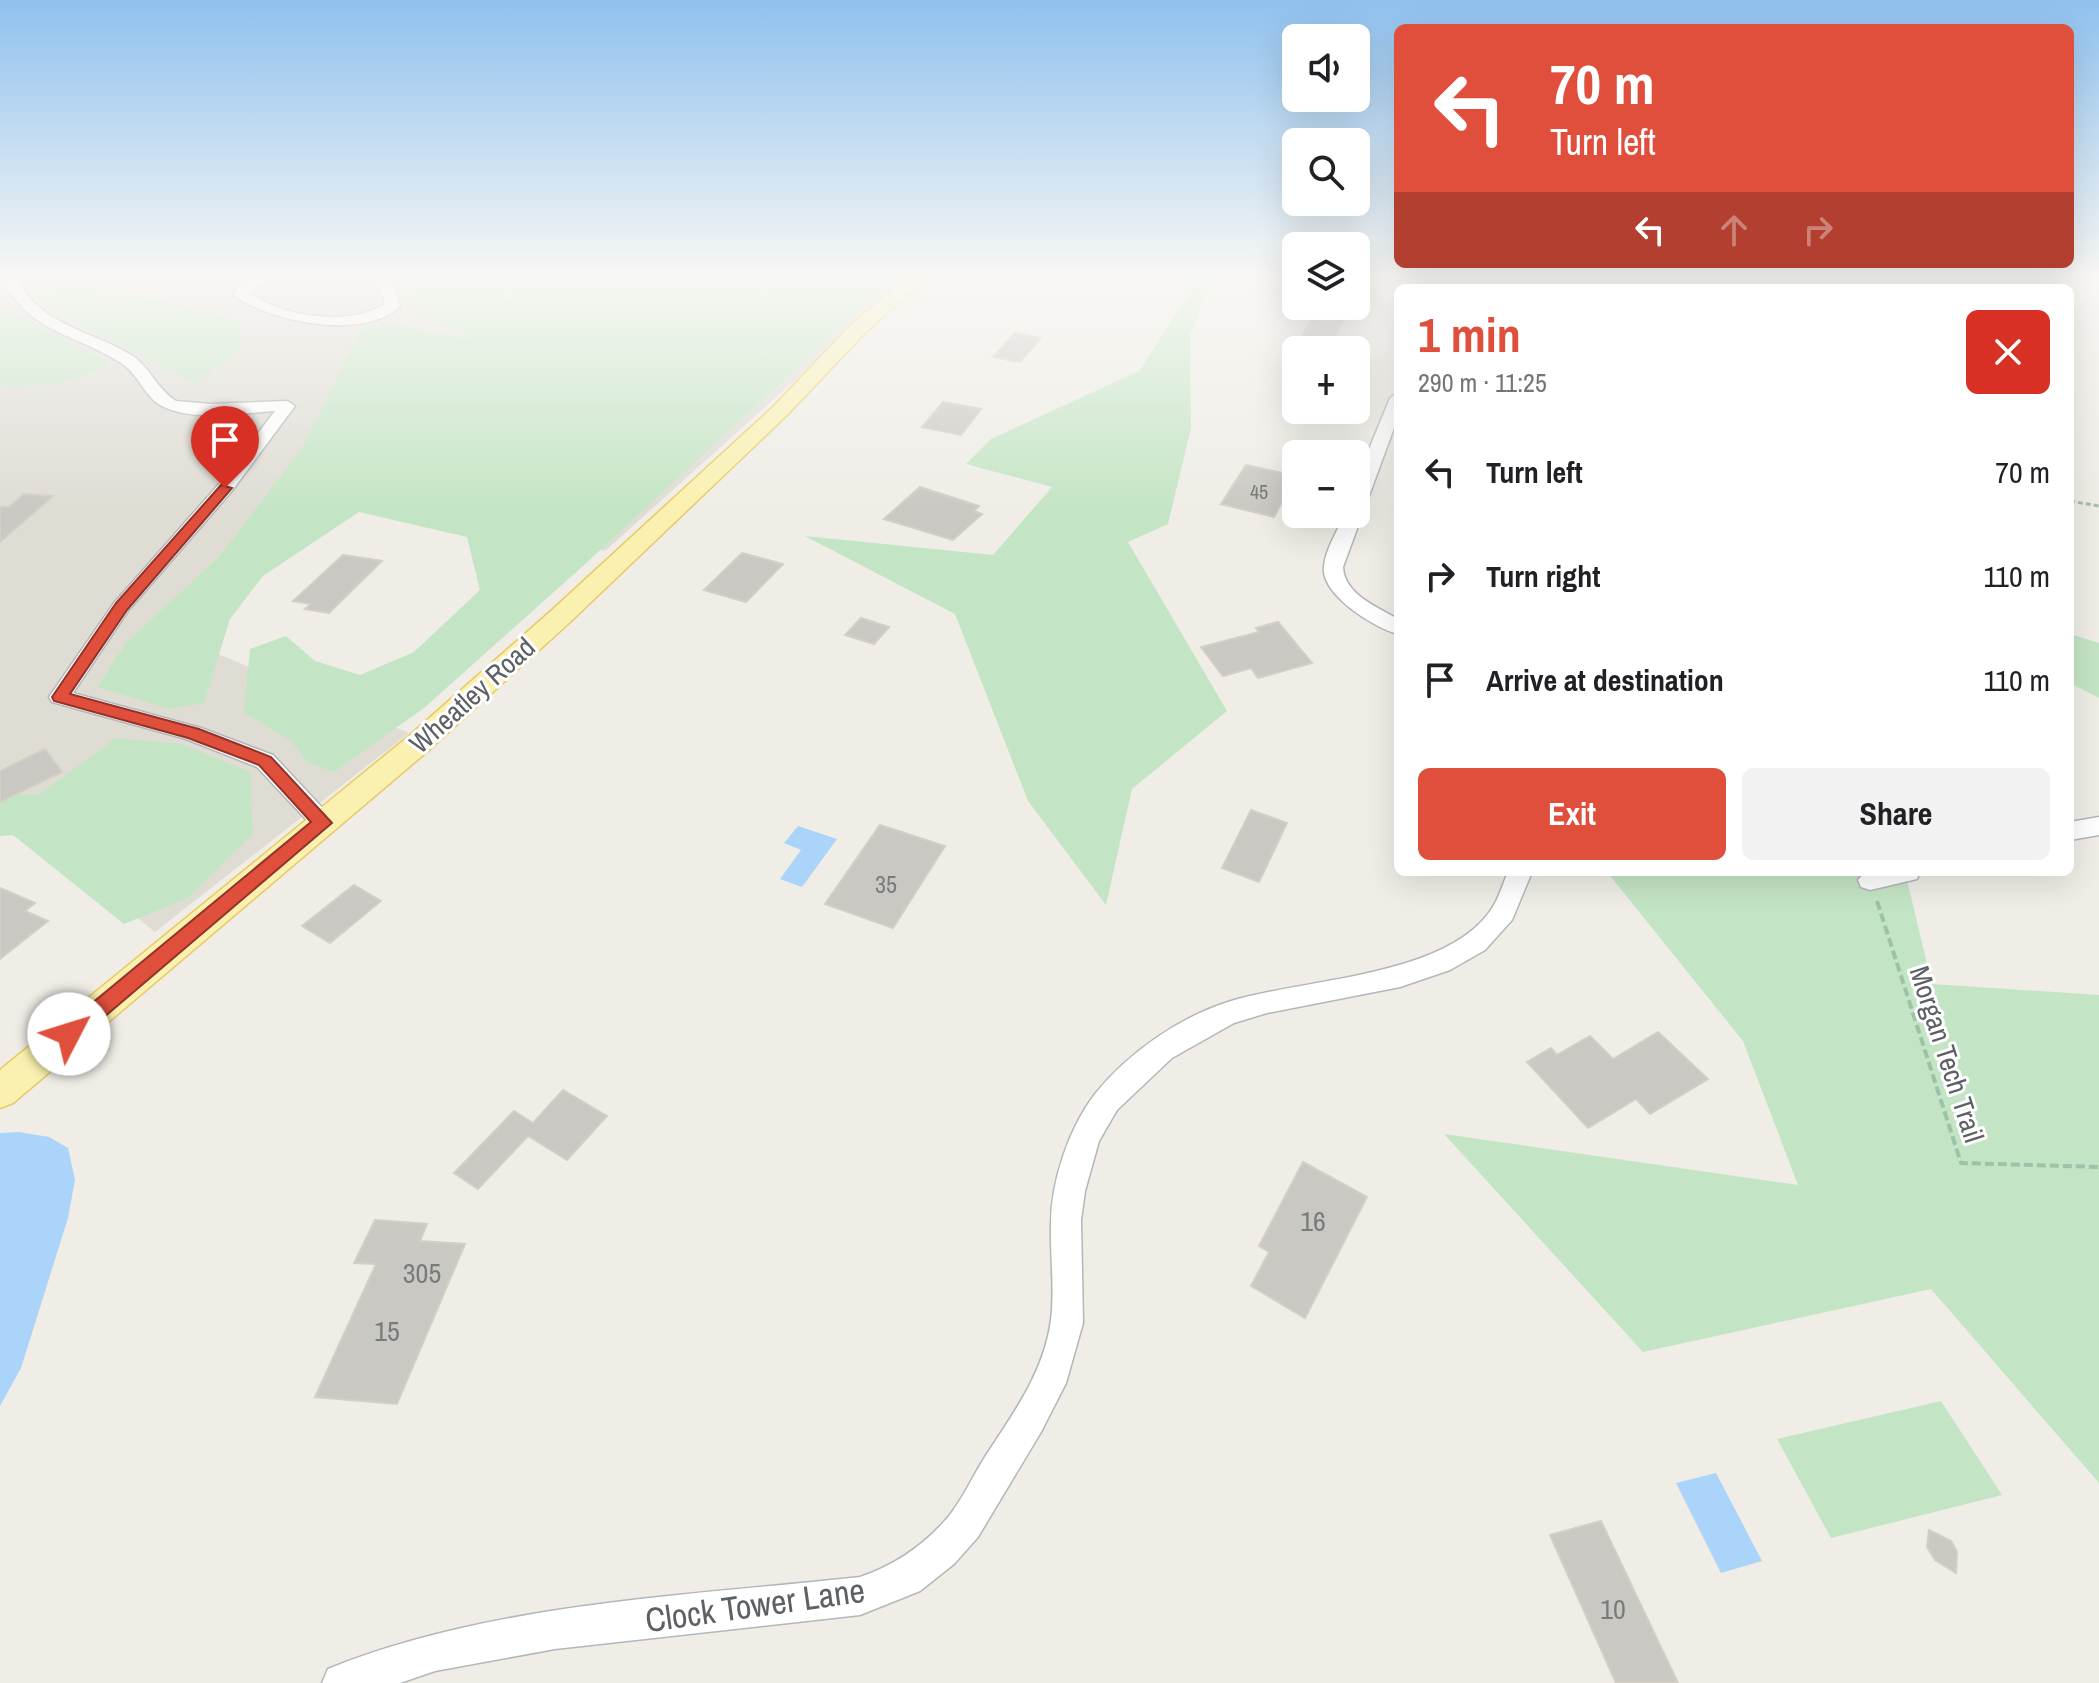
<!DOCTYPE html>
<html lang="en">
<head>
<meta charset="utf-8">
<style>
	:root { --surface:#fff; --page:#f2f2f2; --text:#202124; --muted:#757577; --accent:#df4f3c }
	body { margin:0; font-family:"Archivo Narrow",sans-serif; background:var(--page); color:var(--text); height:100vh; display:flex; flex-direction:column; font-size:30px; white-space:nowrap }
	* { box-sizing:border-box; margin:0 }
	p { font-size:26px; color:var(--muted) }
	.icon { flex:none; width:44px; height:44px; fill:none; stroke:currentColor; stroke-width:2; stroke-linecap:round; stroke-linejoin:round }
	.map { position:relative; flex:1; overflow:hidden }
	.details { position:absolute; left:1394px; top:284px; width:680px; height:592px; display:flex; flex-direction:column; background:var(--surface); border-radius:12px; box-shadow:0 8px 32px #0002 }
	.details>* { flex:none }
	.guide { position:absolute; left:1394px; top:24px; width:680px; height:244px; border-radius:12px; box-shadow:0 8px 32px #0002; background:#df4f3c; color:#fff; overflow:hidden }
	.fabs { position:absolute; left:1282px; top:24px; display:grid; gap:16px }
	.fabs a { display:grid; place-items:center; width:88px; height:88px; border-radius:12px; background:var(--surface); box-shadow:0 8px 32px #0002; font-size:40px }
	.pin { position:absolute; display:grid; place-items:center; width:68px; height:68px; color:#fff; margin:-82px -34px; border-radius:50% 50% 50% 0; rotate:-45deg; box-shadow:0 0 8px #0007 }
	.pin .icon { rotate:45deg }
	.me { position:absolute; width:88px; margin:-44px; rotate:50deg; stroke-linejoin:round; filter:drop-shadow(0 0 6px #0008) }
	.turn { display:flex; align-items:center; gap:28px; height:168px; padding:0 24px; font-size:36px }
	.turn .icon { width:104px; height:104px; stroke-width:2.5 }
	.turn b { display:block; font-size:56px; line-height:68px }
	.lanes { display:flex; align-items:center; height:76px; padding:0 24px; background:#0003; justify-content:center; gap:40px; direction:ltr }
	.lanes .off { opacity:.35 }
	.round { display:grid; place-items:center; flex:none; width:84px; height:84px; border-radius:12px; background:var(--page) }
	.head { display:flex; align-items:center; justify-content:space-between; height:136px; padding:0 24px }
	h1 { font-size:48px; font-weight:700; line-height:60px; color:var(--accent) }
	.action { display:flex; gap:16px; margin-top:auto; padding:16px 24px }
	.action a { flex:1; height:92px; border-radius:12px; background:var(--accent); color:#fff; font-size:32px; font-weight:700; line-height:92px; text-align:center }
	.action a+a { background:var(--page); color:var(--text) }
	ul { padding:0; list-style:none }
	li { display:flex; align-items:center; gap:24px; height:104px; padding:0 24px }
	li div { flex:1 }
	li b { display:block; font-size:30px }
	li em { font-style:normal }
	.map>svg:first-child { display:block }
</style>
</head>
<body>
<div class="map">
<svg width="2099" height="1683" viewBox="0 0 2099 1683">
	<rect width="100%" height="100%" fill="#efede6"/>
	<path fill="#dfdcd4" d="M0 274H913L605 551 357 480 177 637 409 733 155 932 0 809Z"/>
	<g fill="#c4e5c5">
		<path d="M401 274H902L819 347 583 566 424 708 334 772 308 763 290 740 244 713 250 649 286 636 315 661 360 675 414 652 480 590 467 537 359 512 263 576 230 619 204 703 170 709 97 687 126 643 219 557 302 448 360 331 380 322 474 340 455 328 415 312Z"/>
		<path d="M1160 274H1214L1190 335 1191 428 1168 524 1128 542 1227 711 1132 789 1106 905 1028 801 955 614 805 536 993 555 1052 487 966 464 991 439 1139 371 1192 290Z"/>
		<path d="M56 285C118 286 180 305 240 322V350L195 383 36 301Z"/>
		<path d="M0 310 21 316 112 364C71 382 45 388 0 386Z"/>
		<path d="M2070 634 2099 643V698L2070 683Z"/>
		<path d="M116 738 181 744 250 772 253 834 188 898 124 924 13 835 0 836V795L40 794Z"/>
		<path d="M1607 872H1905L1932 984 2099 995V1483L1931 1289 1643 1352 1444 1134 1798 1185 1743 1041Z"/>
		<path d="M1941 1401 2002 1495 1831 1538 1777 1439Z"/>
	</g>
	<g fill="#abd4fa">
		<path d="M798 826 837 839 802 887 780 879 801 850 784 843Z"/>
		<path d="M19 1132 49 1137 68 1148 75 1180 68 1218 21 1368 0 1406V1133Z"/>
		<path d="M1716 1473 1762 1561 1721 1573 1676 1483Z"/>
	</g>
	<g fill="#cac8c2" stroke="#d3cfc4" stroke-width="2">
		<path d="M1317 310 1346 315 1328 350H1294Z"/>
		<path d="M1015 333 1041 338 1020 362 993 357Z"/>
		<path d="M943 402 981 409 961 435 922 427Z"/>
		<path d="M1246 465 1296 476 1274 517 1221 504Z"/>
		<path d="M920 487 979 506 974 511 982 514 953 540 884 519Z"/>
		<path d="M24 494 53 496 0 542V507H9Z"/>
		<path d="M742 553 783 564 746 602 704 590Z"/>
		<path d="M343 555 382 561 329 613 305 609 311 604 293 601Z"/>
		<path d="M861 618 889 627 874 644 845 635Z"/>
		<path d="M1278 622 1312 663 1258 678 1251 668 1223 676 1201 647 1259 632 1256 628Z"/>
		<path d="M45 749 62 772 0 802V771Z"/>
		<path d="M1251 810 1287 823 1259 882 1222 868Z"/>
		<path d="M880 825 945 846 893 928 825 904Z"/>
		<path d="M354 885 381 901 330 943 302 926Z"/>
		<path d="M0 888 35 903 25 911 48 921 0 959Z"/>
		<path d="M1658 1032 1708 1079 1650 1114 1636 1099 1588 1128 1527 1062 1551 1048 1557 1055 1590 1036 1613 1059Z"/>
		<path d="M563 1090 607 1116 567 1160 528 1136 478 1189 454 1173 514 1111 533 1123Z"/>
		<path d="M1303 1162 1367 1197 1305 1318 1251 1286 1269 1252 1259 1246Z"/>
		<path d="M375 1220 427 1224 420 1241 465 1244 397 1404 315 1397 376 1264 354 1263Z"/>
		<path d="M1601 1521 1678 1683H1616L1550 1535Z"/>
		<path d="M1929 1530 1951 1541 1957 1552 1956 1573 1935 1560 1927 1547Z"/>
	</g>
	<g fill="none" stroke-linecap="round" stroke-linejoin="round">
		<defs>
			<g id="minor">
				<path d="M0 274H14C38 326 89 329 133 356 150 368 158 390 176 401L210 404 287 401 295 406 231 492 128 611 73 693 201 728 273 755 331 817 335 823 331 829 323 832 315 829 257 767 186 739 52 702 49 697 114 603 219 484 275 411C241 413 196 422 164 407 145 399 139 374 121 363 73 332 26 333 0 274Z"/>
				<path d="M258 274H276L249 293C283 317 348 327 385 304L381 290 367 274H382L395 289 400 306C366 341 272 322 236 297L234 294 239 284Z"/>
				<path d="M1437 274H1451L1446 288H1432Z"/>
				<path d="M1398 393V417L1343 567C1344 594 1377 607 1398 619V634C1374 628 1320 594 1324 566 1326 548 1338 530 1345 514H1356V481L1390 398Z"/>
				<path d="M2099 817V835L2070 840V822Z"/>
				<path d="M1508 872H1532L1512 920 1485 950 1450 970 1400 987 1267 1013 1234 1023 1172 1058 1117 1110 1099 1141 1085 1191 1081 1220 1083 1323 1066 1383 1041 1432 978 1537 954 1564 920 1591 860 1615 555 1649 435 1671 400 1683H322L328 1669C489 1603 688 1596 860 1577 892 1566 917 1550 940 1526 959 1507 969 1483 983 1460 1011 1416 1044 1374 1051 1320 1055 1288 1050 1256 1051 1224 1051 1181 1069 1128 1095 1094 1128 1053 1178 1018 1228 1002 1302 978 1452 978 1494 905 1500 895 1503 883 1508 872Z"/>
				<path d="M1920 872 1917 879 1870 890 1861 887 1858 880 1865 872Z"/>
			</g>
			<path id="major" d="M912 274H931L865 333 787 415 569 623 429 750 13 1103 0 1108V1070L409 736 551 611 773 407 851 325Z"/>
		</defs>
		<use href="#minor" stroke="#b3b6ba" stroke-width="3"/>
		<use href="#major" stroke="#e9c965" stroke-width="3"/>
		<g stroke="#9cc3a9" stroke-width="3" stroke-dasharray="5 3" stroke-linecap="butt">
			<path d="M1571 274 1624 288"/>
			<path d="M1936 274 1945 288"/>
			<path d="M2070 501 2099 506"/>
		</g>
		<path stroke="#9cc3a9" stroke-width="4" stroke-dasharray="9 4" stroke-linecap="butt" d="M1877 901 1961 1163 2099 1167"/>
		<use href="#minor" fill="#fff" fill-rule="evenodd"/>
		<use href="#major" fill="#faf1b0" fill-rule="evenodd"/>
	</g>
	<linearGradient id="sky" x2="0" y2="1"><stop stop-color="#8fc1ef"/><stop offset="0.54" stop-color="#f8f7f4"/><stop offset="1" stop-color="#f8f7f4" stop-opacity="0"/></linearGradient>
	<rect width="2099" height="510" fill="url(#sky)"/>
	<path fill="#df4f3c" stroke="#913327" stroke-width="2" d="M221 485 232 488 127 610 70 694 199 729 271 757 332 823 76 1041 69 1043 62 1041 59 1034 62 1028 311 822 259 765 188 738 54 701 52 697 116 603Z"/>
	<g text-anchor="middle" stroke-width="6" stroke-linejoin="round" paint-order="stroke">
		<g font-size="20" fill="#787b7c">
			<text x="1259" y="499">45</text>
		</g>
		<g font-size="24" fill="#787b7c">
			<text x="886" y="893">35</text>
		</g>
		<g font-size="28" fill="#5d6165" stroke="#fff">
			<text transform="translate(472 695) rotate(-42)" y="10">Wheatley Road</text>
			<text transform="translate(1947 1054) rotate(72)" y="10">Morgan Tech Trail</text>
		</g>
		<g font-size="28" fill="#787b7c">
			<text x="1313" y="1231">16</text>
			<text x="422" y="1283">305</text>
			<text x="387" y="1341">15</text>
			<text x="1613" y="1619">10</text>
		</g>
		<g font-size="34" fill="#5d6165" stroke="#fff">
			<text transform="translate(755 1605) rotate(-8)" y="12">Clock Tower Lane</text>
		</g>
	</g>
</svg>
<div class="fabs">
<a><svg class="icon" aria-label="sound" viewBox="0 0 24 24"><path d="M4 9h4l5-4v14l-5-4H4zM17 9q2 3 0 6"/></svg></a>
<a><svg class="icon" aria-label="search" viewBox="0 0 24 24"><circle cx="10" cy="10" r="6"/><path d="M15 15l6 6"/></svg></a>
<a><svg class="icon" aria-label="layers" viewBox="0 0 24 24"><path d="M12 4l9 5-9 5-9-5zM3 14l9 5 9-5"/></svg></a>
<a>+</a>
<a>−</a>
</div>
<div class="pin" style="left:225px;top:488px;background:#d93025"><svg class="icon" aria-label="arrive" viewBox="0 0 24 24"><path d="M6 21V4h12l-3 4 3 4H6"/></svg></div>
<svg class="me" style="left:69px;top:1034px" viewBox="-20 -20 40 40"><circle r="19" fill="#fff"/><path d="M0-13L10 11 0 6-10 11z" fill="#df4f3c"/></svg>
<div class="guide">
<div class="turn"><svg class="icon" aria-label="left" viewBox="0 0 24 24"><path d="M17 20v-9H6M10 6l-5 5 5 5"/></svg><div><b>70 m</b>Turn left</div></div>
<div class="lanes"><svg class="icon" aria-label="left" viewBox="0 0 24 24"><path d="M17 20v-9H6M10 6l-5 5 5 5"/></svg><svg class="icon off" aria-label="ahead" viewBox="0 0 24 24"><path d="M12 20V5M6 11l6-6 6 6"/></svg><svg class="icon off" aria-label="right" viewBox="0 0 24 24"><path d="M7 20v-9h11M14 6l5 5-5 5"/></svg></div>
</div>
<section class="details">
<div class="head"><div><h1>1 min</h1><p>290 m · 11:25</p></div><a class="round" style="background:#d93025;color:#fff"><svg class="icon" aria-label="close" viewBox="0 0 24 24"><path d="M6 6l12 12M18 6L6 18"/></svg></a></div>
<ul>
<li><svg class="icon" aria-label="left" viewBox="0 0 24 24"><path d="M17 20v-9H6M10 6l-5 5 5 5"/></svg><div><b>Turn left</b></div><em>70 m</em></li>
<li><svg class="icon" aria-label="right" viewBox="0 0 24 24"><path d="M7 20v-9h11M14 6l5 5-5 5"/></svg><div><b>Turn right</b></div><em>110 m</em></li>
<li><svg class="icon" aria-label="arrive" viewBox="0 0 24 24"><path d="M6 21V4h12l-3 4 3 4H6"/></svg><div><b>Arrive at destination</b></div><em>110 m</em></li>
</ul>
<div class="action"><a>Exit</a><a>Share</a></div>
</section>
</div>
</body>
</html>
